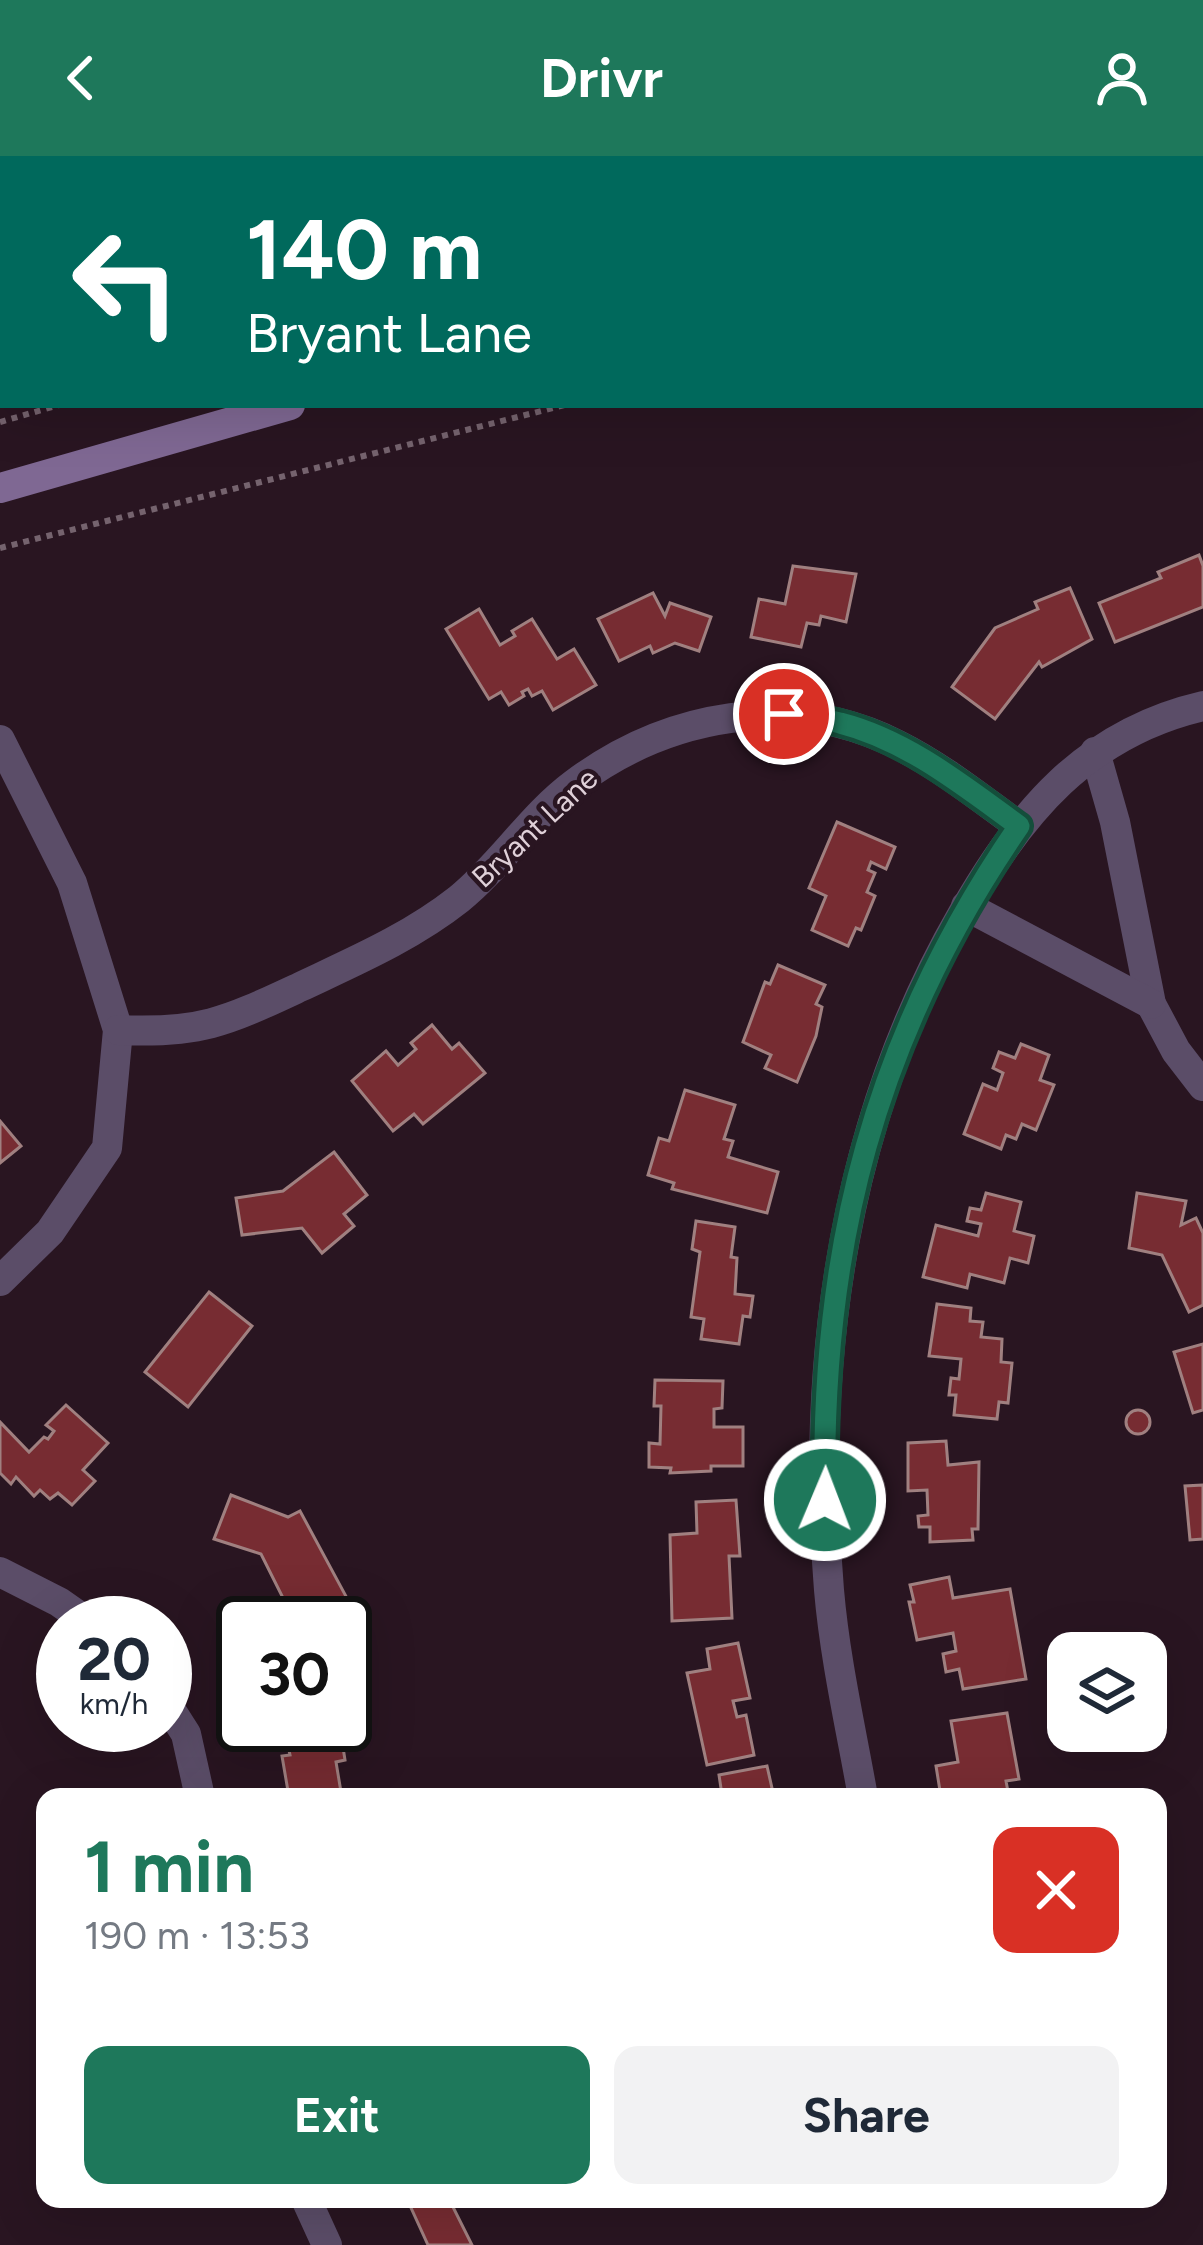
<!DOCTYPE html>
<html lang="en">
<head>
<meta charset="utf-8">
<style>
	:root { --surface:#fff; --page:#f2f2f3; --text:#1f2937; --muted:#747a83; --accent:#1e785b }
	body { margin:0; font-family:Figtree,sans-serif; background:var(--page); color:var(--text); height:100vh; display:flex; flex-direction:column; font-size:45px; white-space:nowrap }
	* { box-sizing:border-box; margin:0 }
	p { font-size:39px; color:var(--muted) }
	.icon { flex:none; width:66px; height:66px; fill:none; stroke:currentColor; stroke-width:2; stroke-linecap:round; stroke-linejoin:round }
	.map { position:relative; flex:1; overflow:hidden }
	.panel { position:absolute; left:36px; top:1632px; width:1131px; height:420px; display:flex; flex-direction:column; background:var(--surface); border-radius:24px; box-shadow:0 12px 48px #0002 }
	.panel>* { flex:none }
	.hud { position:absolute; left:0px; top:0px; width:1203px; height:252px; box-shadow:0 12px 48px #0002; background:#00695c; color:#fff; overflow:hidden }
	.fabs { position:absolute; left:1047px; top:1476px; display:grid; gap:24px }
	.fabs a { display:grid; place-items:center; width:120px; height:120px; border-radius:24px; background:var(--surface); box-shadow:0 12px 48px #0002; font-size:60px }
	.speed { position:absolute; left:36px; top:1440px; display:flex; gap:24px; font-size:60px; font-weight:700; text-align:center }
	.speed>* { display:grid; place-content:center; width:156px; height:156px; border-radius:50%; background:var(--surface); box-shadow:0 12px 48px #0002; line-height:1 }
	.speed small { font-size:30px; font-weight:400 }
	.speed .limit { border:6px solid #111; border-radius:18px; background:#fff; color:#111 }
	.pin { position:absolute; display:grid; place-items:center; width:102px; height:102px; color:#fff; margin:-51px; border:6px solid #fff; border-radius:50%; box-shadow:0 3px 12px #0007 }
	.me { position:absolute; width:132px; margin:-66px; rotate:1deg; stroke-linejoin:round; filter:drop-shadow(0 0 9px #0008) }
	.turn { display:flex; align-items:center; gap:42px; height:252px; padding:0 48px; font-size:54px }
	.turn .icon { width:156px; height:156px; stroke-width:2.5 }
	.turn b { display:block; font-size:84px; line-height:102px }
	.round { display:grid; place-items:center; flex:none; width:126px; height:126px; border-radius:24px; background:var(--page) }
	.summary { display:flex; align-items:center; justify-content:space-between; height:204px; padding:0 48px }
	h1 { font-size:72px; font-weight:700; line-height:90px; color:var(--accent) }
	.action { display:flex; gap:24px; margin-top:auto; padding:24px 48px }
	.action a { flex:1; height:138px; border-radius:24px; background:var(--accent); color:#fff; font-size:48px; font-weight:700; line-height:138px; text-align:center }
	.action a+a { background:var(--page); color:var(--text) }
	header { display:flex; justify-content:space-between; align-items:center; height:156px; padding:0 48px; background:var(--accent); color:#fff; font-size:54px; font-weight:700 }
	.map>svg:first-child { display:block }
</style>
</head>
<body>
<header><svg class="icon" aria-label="back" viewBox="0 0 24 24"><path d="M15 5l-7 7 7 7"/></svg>Drivr<svg class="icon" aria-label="person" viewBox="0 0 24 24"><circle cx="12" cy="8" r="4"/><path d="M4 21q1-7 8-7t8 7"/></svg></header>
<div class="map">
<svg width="1203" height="2089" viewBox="0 0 1203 2089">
	<rect width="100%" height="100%" fill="#291521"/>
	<g fill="#772c32" stroke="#a08080" stroke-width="3">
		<path d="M65 0H165L65 3Z"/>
		<path d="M507 0H721L713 3Z"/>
		<path d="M3 51V162L0 163V52Z"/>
		<path d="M1199 399 1203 410V451L1115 486 1099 447 1161 422 1158 416Z"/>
		<path d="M793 410 856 418 846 466 821 460 819 469 807 467 801 491 751 481 759 443 785 448Z"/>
		<path d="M1070 432 1092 483 1042 511 1039 506 995 563 952 531 995 472 1038 453 1035 446Z"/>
		<path d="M653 437 665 460 670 447 711 461 699 495 675 487 653 497 650 490 619 505 598 463Z"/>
		<path d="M479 453 500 489 515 480 512 475 532 463 557 503 574 493 596 529 553 554 542 535 532 540 528 533 522 536 524 540 509 549 501 536 489 543 446 473Z"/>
		<path d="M837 666 895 691 886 713 871 706 868 714 875 717 867 736 875 740 861 774 856 772 848 790 812 774 826 740 809 732Z"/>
		<path d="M778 809 825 829 816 848 822 851 816 880 797 926 765 912 771 899 743 886 765 826 770 828Z"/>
		<path d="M432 869 452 893 459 887 485 917 423 968 414 958 393 975 352 925 386 895 398 909 416 893 411 887Z"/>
		<path d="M1021 888 1049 899 1040 924 1054 929 1036 974 1022 968 1016 983 1006 979 1001 993 964 978 983 928 997 934 1003 917 993 912 999 896 1015 902Z"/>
		<path d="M685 934 735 949 724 983 733 985 728 1001 778 1016 767 1057 672 1033 674 1027 648 1019 659 982 669 985Z"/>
		<path d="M0 965 21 990 0 1007Z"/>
		<path d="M334 996 367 1039 344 1058 354 1070 322 1097 302 1072 242 1079 236 1042 283 1035Z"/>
		<path d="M986 1037 1021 1046 1014 1075 1034 1080 1028 1107 1010 1102 1004 1127 970 1118 967 1132 923 1121 936 1069 978 1080 981 1068 967 1065 970 1052 981 1054Z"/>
		<path d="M1137 1037 1186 1045 1181 1069 1196 1062 1203 1077V1149L1189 1156 1162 1099 1129 1092Z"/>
		<path d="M696 1065 735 1071 731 1101 737 1102 735 1138 753 1140 750 1161 743 1160 739 1188 701 1183 704 1163 691 1161 700 1096 692 1093Z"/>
		<path d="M209 1136 252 1170 188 1251 145 1216Z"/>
		<path d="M937 1148 971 1152 970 1165 983 1166 981 1181 1002 1183 1001 1206 1012 1207 1008 1247 999 1246 997 1263 954 1259 956 1239H949L951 1222 959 1223 961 1203 929 1200Z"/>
		<path d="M1203 1188V1254L1193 1257 1174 1196Z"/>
		<path d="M655 1224 723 1225 722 1252 714 1253V1271H743V1310H711V1315L670 1317 671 1312 649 1311V1287L660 1288 661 1250H654Z"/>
		<path d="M66 1249 108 1287 83 1314 95 1325 72 1349 58 1337 50 1343 40 1334 34 1340 16 1321 11 1328 0 1317V1266L29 1296 44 1281 48 1283 54 1275 46 1269Z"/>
		<circle cx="1138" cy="1266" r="12"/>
		<path d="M946 1285 948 1309 979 1306 978 1373H972L973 1384 930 1386V1371H919L918 1360 928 1359 927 1334 908 1335V1287Z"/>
		<path d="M1203 1329V1383L1190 1384 1185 1330Z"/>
		<path d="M231 1339 288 1361 300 1355 348 1444 302 1467 293 1451 289 1454 261 1398 214 1383Z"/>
		<path d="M736 1344 740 1400H729L732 1462 672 1465 670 1379 697 1377 696 1346Z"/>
		<path d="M949 1421 953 1442 1010 1433 1026 1523 963 1533 959 1513 946 1516 943 1498 956 1495 953 1477 917 1484 909 1446H914L910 1429Z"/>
		<path d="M738 1487 750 1542 733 1545 737 1561 746 1559 754 1599 707 1609 687 1517 710 1513 707 1493Z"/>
		<path d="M1007 1557 1019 1623 1006 1625 1009 1641H941L936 1610 958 1606 951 1565Z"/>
		<path d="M340 1572 345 1604 336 1606 341 1636 329 1638 330 1641H289L282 1600 290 1599 286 1581Z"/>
		<path d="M767 1610 774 1641H713L722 1639 719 1619Z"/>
		<path d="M407 2043H449L472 2089H428Z"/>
	</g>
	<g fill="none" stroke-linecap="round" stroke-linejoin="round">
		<g stroke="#75636e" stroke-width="6" stroke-dasharray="6 6" stroke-linecap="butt">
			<path d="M1078 3 1091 0"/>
			<path d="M1200 100 1203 99"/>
			<path d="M0 266 59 249"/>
			<path d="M0 392 565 249"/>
		</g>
		<g stroke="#5b4d68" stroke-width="30">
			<path d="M878 0 879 3"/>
			<path d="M0 584 72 727 118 874 107 992 50 1076 0 1125"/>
			<path d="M1095 596 1115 666 1151 848 1176 895 1203 930"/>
			<path d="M966 750 1151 848"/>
			<path d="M118 874C201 878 227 865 300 831 355 805 411 781 459 743 501 709 531 660 574 628 667 558 792 535 898 589 942 611 980 642 1019 670"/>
			<path d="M0 1416 59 1446 89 1467"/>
			<path d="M165 1545 186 1578 200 1641"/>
			<path d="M863 1641C851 1573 835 1504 829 1434 810 1201 845 961 963 757 1020 657 1086 577 1203 550"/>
			<path d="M306 2043 327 2089"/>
		</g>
		<g stroke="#7f6893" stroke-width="30">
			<path d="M1200 27 1203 26"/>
			<path d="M0 332 290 249"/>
		</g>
	</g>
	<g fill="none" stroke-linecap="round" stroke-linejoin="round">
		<defs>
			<path id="route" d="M784 558C802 561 822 562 840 567 907 584 964 630 1019 670 875 879 820 1091 825 1344"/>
		</defs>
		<use href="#route" stroke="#144e3b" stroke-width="30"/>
		<use href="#route" stroke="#1e785b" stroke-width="21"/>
	</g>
	<g text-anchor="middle" stroke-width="9" stroke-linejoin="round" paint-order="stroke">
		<g font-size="30" fill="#dfd0d8" stroke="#291521">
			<text transform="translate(535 672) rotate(-43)" y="10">Bryant Lane</text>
		</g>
	</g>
</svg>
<div class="fabs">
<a><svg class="icon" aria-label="layers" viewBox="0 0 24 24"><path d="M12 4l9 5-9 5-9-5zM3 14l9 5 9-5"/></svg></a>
</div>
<div class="speed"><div>20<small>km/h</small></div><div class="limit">30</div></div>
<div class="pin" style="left:784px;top:558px;background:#d93025"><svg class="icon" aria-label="arrive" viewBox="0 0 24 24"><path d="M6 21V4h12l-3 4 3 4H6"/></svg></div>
<svg class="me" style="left:825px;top:1344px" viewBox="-20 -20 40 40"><circle r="17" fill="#1e785b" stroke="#fff" stroke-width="3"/><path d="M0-11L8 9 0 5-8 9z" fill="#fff"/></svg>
<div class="hud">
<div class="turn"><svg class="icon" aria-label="left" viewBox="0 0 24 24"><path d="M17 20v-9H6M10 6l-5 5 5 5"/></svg><div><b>140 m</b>Bryant Lane</div></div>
</div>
<section class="panel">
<div class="summary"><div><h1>1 min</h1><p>190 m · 13:53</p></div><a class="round" style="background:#d93025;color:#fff"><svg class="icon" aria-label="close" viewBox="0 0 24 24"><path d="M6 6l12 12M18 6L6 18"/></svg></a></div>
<div class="action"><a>Exit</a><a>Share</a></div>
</section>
</div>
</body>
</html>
